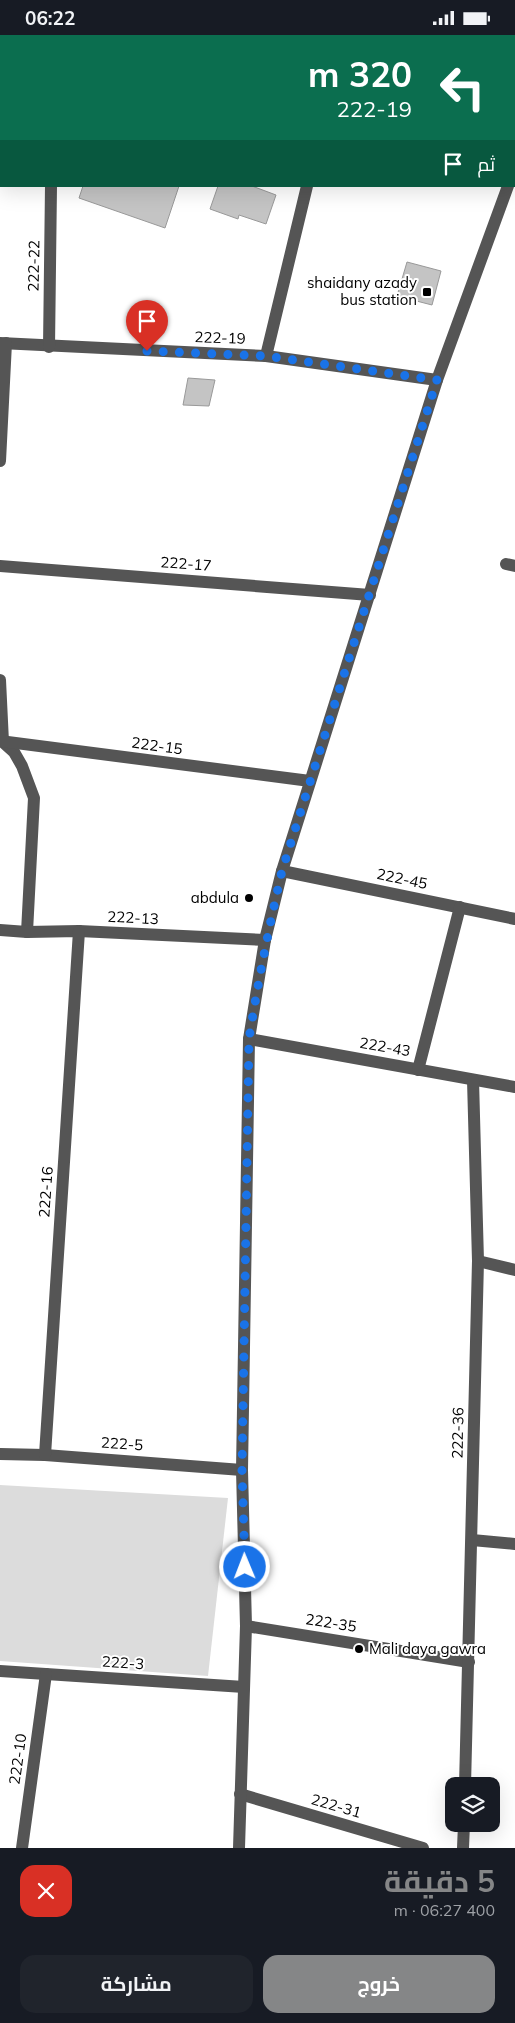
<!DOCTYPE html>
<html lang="ar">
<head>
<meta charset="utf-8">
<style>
	:root { --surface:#171b24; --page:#20242c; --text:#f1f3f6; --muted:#9ea1a6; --accent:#858687 }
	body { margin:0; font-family:Mulish,Cairo,sans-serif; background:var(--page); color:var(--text); direction:rtl; height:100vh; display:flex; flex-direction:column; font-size:19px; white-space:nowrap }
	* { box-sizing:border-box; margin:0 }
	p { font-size:16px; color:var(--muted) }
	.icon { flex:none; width:28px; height:28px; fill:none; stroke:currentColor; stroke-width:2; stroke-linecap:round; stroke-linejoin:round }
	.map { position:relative; height:1813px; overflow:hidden; direction:ltr }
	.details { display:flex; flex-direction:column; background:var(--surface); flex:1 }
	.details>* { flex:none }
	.top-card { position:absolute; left:0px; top:0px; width:515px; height:152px; box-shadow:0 5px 20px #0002; direction:rtl; background:#0b6e4f; color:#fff; overflow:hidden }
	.buttons { position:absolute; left:445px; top:1742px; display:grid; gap:10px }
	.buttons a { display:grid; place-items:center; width:55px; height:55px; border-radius:10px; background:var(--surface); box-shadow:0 5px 20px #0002; font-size:25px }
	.pin { position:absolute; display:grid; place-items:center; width:42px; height:42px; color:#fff; margin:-51px -21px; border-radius:50% 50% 50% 0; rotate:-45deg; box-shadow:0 0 5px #0007 }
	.pin .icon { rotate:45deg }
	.me { position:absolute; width:55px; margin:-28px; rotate:359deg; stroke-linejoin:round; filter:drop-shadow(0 0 4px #0008) }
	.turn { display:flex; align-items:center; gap:18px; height:105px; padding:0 20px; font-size:22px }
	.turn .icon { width:65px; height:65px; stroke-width:2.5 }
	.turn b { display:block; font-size:35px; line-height:42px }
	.then { display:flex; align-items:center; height:48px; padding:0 20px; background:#0003; gap:10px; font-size:19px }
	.round { display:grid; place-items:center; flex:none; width:52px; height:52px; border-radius:15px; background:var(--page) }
	.head { display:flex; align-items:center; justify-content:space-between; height:85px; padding:0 20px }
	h1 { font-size:30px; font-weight:700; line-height:38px; color:var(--accent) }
	.button { display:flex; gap:10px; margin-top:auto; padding:10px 20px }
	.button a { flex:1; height:58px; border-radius:15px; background:var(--accent); color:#fff; font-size:20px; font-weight:700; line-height:58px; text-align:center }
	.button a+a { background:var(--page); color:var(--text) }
	.status { display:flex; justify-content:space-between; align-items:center; height:35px; padding:0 25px; background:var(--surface); direction:ltr }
	.status svg { height:14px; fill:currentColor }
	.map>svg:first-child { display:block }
</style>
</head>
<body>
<div class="status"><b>06:22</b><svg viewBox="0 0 49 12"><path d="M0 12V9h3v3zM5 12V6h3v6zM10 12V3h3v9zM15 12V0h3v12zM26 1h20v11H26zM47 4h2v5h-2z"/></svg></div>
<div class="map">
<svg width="515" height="1813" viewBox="0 0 515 1813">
	<rect width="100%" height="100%" fill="#fff"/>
	<path fill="#dcdcdc" d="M0 1450 228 1463 208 1641 0 1626Z"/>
	<g fill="#c4c4c4" stroke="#999">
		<path d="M83 151H179L165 193 79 163Z"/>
		<path d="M218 151H252L276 160 266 189 239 180 238 184 210 174Z"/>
		<path d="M407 227 441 236 432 270 397 261Z"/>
		<path d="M188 343 215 345 209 371 183 370Z"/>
	</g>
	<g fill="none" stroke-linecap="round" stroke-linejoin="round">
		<g stroke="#555" stroke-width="12">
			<path d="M321 0 325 1"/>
			<path d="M52 1V0"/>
			<path d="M514 70H515"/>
			<path d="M514 136 515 132"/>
			<path d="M0 308 266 321 437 345"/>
			<path d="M49 312 51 151"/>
			<path d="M266 321 307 151"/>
			<path d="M0 426 6 308"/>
			<path d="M506 529 515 531"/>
			<path d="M0 531 370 560"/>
			<path d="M0 645 3 707 14 717 22 731 34 763 27 897"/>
			<path d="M0 706 310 746"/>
			<path d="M282 836 515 884"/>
			<path d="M0 895 27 897 79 896 265 905"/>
			<path d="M249 1004 515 1052"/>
			<path d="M418 1035 460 872"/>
			<path d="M478 1226 515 1235"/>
			<path d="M0 1419 45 1420 242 1435"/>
			<path d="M45 1420 79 896"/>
			<path d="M472 1505 515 1509"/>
			<path d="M246 1591 469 1627"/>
			<path d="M0 1636 244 1652"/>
			<path d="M465 1751 478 1226 473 1045"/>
			<path d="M240 1759 423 1813"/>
			<path d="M22 1813 46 1639"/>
			<path d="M239 1813 246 1591 242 1435 249 1004 265 905 282 836 437 345 508 151"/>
			<path d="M463 1813 464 1789"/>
		</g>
	</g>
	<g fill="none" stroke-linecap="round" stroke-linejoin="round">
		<path stroke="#1a73e8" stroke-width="9" stroke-dasharray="0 16.2" d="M147 316 266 321 437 345 282 836C269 892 258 947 249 1004L242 1435 245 1532"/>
	</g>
	<g fill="#000" stroke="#fff" stroke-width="2">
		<rect x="422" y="252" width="10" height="10" rx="2.5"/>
		<circle cx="249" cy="863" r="5"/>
		<circle cx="359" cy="1614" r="5"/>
	</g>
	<g text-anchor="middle" stroke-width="4" stroke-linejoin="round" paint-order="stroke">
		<g font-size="15" fill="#000" stroke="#fff">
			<text transform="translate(34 231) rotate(-89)" y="5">222-22</text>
			<text transform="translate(220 303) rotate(2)" y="5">222-19</text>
			<text transform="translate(186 529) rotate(4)" y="5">222-17</text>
			<text transform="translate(157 711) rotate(8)" y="5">222-15</text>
			<text transform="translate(402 844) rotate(12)" y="5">222-45</text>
			<text transform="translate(133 883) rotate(3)" y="5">222-13</text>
			<text transform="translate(385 1012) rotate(10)" y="5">222-43</text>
			<text transform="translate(46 1157) rotate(-86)" y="5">222-16</text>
			<text transform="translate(458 1398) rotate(-89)" y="5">222-36</text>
			<text transform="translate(122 1409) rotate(4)" y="5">222-5</text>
			<text transform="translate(331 1588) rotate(9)" y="5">222-35</text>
			<text transform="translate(123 1628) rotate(4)" y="5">222-3</text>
			<text transform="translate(18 1724) rotate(-82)" y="5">222-10</text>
			<text transform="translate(336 1771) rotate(16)" y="5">222-31</text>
		</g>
		<g font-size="15" fill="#000" stroke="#fff" text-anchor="end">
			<text x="417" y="253">shaidany azady<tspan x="417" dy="17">bus station</tspan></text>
			<text x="239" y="868">abdula</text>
			<text x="369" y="1619" text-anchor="start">Mali daya gawra</text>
		</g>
	</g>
</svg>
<div class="buttons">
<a><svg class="icon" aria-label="layers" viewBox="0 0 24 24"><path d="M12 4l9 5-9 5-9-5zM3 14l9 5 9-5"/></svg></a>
</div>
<div class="pin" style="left:147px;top:316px;background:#d93025"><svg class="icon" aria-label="arrive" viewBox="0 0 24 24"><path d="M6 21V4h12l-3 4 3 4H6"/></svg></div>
<svg class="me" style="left:245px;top:1532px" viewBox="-20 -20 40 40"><circle r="17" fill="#1a73e8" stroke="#fff" stroke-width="3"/><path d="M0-11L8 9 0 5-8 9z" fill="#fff"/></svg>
<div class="top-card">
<div class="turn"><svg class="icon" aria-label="left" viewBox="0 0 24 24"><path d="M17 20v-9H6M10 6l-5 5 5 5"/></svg><div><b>320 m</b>222-19</div></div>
<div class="then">ثم<svg class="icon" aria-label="arrive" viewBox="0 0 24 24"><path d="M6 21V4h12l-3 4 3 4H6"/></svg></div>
</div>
</div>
<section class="details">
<div class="head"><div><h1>5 دقيقة</h1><p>400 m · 06:27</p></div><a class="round" style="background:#d93025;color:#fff"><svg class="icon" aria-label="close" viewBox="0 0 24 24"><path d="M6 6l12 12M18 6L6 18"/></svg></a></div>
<div class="button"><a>خروج</a><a>مشاركة</a></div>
</section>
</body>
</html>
